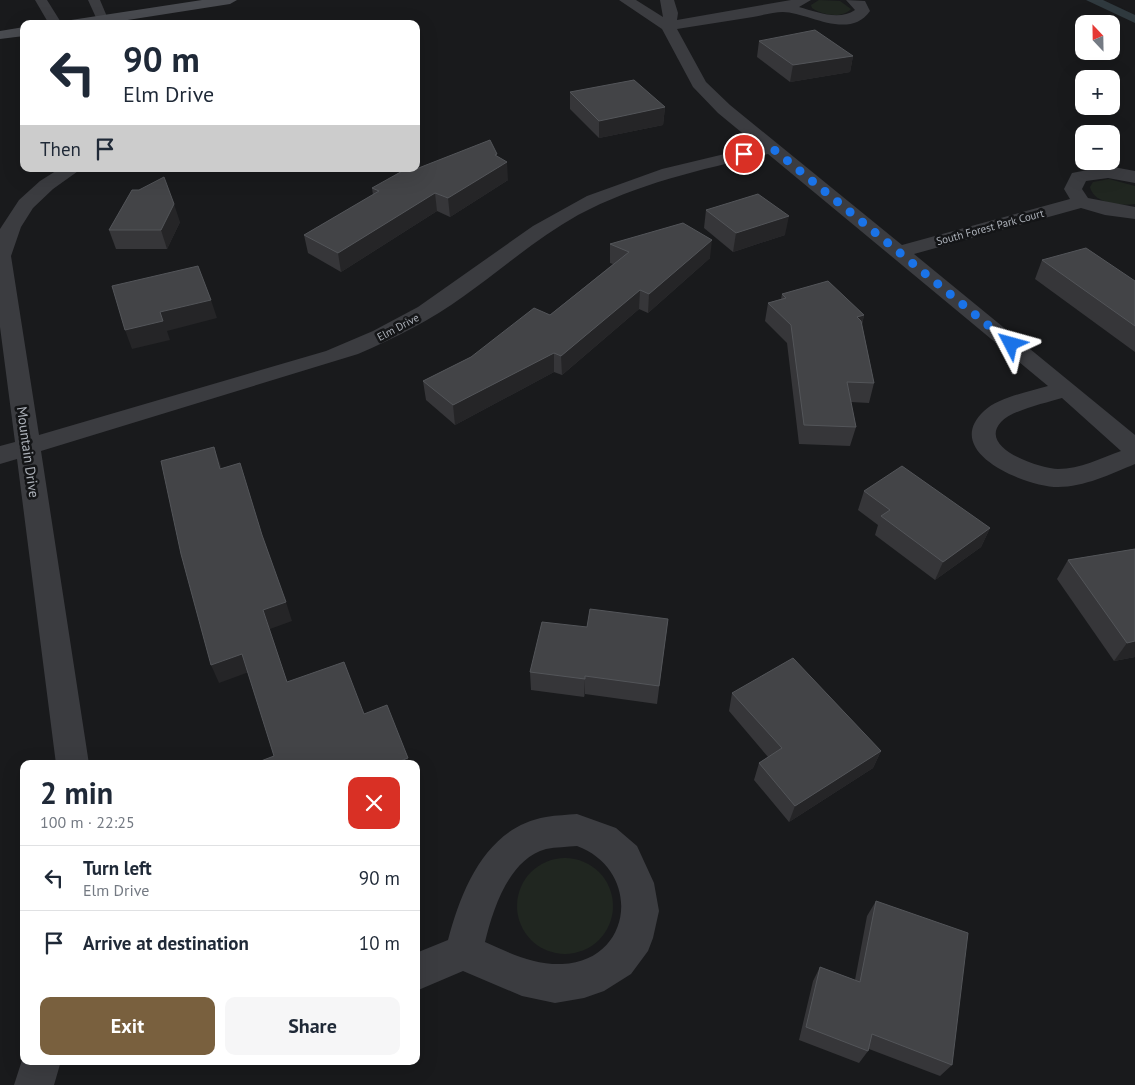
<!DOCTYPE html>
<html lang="en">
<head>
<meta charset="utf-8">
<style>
	:root { --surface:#fff; --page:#f6f6f7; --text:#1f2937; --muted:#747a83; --line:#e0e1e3; --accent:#79603e }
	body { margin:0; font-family:"PT Sans",sans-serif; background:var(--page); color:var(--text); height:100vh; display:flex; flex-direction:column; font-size:19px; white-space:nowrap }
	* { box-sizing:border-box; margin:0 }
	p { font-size:16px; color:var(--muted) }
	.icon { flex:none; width:28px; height:28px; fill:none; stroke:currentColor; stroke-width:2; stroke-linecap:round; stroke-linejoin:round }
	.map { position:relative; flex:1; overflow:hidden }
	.details { position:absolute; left:20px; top:760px; width:400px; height:305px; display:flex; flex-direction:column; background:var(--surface); border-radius:10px; box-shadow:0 5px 20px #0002 }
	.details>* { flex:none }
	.hud { position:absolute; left:20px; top:20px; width:400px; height:152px; border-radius:10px; box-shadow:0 5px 20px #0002; background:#fff; color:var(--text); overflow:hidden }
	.needle { width:32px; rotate:338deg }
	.fabs { position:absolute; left:1075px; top:15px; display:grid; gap:10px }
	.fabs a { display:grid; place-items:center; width:45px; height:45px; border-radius:10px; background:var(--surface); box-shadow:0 5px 20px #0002; font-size:25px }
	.pin { position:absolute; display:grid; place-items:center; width:42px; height:42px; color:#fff; margin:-21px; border:2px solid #fff; border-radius:50%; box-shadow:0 1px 5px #0007 }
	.me { position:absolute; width:55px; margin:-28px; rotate:309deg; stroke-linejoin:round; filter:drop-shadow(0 0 4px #0008) }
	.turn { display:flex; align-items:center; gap:18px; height:105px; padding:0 20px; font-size:22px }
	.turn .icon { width:65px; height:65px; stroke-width:2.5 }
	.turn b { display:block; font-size:35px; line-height:42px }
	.then { display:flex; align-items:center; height:48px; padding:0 20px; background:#0003; gap:10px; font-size:19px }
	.round { display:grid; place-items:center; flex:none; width:52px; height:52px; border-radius:10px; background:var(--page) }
	.overview { display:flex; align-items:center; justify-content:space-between; height:85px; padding:0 20px }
	h1 { font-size:30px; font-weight:600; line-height:38px }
	.button { display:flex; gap:10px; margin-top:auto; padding:10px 20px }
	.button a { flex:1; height:58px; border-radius:10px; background:var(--accent); color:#fff; font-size:20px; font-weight:600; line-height:58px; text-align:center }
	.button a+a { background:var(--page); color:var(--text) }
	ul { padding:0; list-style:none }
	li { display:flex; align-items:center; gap:15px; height:65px; padding:0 20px; border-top:1px solid var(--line) }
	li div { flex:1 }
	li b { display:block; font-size:19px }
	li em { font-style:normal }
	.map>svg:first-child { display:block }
</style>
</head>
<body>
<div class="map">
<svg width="1135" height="1085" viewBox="0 0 1135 1085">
	<rect width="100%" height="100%" fill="#191a1c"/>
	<g fill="#202620">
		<path d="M819 0 840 1 851 9C842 19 822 15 812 8L811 5Z"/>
		<path d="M1109 179 1135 186V204C1121 206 1094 204 1090 187L1093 182Z"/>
		<circle cx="565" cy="906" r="48"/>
	</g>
	<path fill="#303a3f" d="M1086 0H1103L1135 15V23Z"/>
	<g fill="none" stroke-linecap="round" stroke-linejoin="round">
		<g fill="#3b3c40" fill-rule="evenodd">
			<path d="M35 0H47L62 24H49Z"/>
			<path d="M88 0H100L108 19 106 22H98Z"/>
		</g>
		<g fill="#3b3c40" fill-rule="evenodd">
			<path d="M619 0H636L663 17 660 0H674L678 13 677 20 791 0H811L799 7C817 12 839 21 855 10L846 0 865 1 870 11C849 41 807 12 783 12 774 12 763 15 753 17 728 21 702 25 677 29L706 82 730 105 902 245 1070 199 1064 189 1072 173 1108 166 1135 171V183L1108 178 1086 181 1082 189 1088 198 1135 207V219L1105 215 1081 208 914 254 1135 435V464C1111 474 1084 487 1058 487 1026 487 940 452 984 411 999 397 1028 392 1048 386L768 154C703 169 638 183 578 215 537 238 502 269 464 296 431 320 395 338 358 354L41 451 89 764H56L17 459 0 464V446L15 442 0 327V229L19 200 40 181 59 169H81L53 189 33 208 21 227 11 256 39 435 326 351 373 331 418 307 533 226 587 196 662 169 758 146 718 113 693 87 662 29ZM1062 398 1121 451C1101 458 1080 469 1058 469 1041 469 977 448 1001 422 1012 410 1046 403 1062 398Z"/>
			<path d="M577 814 616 828 637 846 654 883 659 911 653 938 648 951 631 974 604 991 584 998 555 1003 522 996 463 971 416 991V953L448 940C462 887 487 827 546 817 557 815 567 815 577 814ZM577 846C642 870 634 961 562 964 535 965 509 953 485 942 493 909 509 859 546 849 556 847 567 847 577 846Z"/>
			<path d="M24 1054V1061H61L54 1085H14Z"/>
		</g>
		<g fill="#494b50" fill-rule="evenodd">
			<path d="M202 0H237L230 4 102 24H64L71 20Z"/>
			<path d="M24 27V36L0 39V31Z"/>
		</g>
	</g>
	<g fill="#363639">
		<path d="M759 41 853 56 850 72 790 82 757 57Z"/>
		<path d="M570 92 665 107 663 125 599 138 570 109Z"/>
		<path d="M497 154V156L508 180 450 217 437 211 341 272 308 253 304 235 373 195 372 188 414 169Z"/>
		<path d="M706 210 785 235 733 252 704 228Z"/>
		<path d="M180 222 167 249H116L109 230Z"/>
		<path d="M610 244 710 258 648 313 639 309 562 375 554 372 455 425 426 400 423 381 471 357 550 315 613 264 610 263Z"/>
		<path d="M1042 260 1135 281V352L1035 279Z"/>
		<path d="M782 294 864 315 862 325 874 383 869 403 851 402 856 427 850 446 799 444 787 343 765 321 768 303 781 299Z"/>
		<path d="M864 491 990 528 981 547 935 580 875 535 878 525 858 510Z"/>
		<path d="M1135 549V657L1114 661 1057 579 1068 560Z"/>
		<path d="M668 619 657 704 585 694 584 697 531 690 530 672 587 627Z"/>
		<path d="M732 693 881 751 873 768 789 822 754 780 759 763 768 757 729 711Z"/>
		<path d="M876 901 952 1065 940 1076 869 1049 868 1051 859 1063 799 1040 813 981 820 967 855 980 867 916Z"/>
	</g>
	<g fill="#252527">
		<path d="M853 56 850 72 790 82 793 65Z"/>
		<path d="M665 107 663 125 599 138V121Z"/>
		<path d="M497 154 498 168 507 162 508 180 450 217 448 198Z"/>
		<path d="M435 193 437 211 341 272 338 253Z"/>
		<path d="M174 204 180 222 167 249 161 230Z"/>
		<path d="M789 216 785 235 733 252 736 233Z"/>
		<path d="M712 240 710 258 648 313 649 294Z"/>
		<path d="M640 290 639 309 562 375 561 356Z"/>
		<path d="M211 300 217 318 167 331 170 340 132 349 125 330 160 312Z"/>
		<path d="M864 315 859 334 857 317Z"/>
		<path d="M554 353V372L455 425 453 405Z"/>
		<path d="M214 447 221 466 227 488 220 469Z"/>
		<path d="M990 528 981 547 935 580 943 562Z"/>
		<path d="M286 602 292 621 270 629 293 700 263 610Z"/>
		<path d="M1135 641V657L1114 661 1127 643Z"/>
		<path d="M242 654 249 672 219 683 211 665Z"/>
		<path d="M585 676V694L584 697 585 679Z"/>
		<path d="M881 751 873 768 789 822 795 806Z"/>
		<path d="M408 758 410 764H393Z"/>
	</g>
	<g fill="#434447" stroke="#535559">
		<path d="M815 30 853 56 793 65 759 41Z"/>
		<path d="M634 80 665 107 599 121 570 92Z"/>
		<path d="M490 140 497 154 495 155 507 162 448 198 435 193 338 253 304 235 379 191 372 188 406 169H416Z"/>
		<path d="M164 177 174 204 161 230H109L132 190H139Z"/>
		<path d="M758 194 789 216 736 233 706 210Z"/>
		<path d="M683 223 712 240 649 294 640 290 561 356 554 353 453 405 423 381 471 357 534 308 550 315 629 252 610 244Z"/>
		<path d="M1086 248 1135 281V326L1042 260Z"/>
		<path d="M198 266 211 300 160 312 163 321 125 330 112 286Z"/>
		<path d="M828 281 864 315 857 317 861 321 874 383 847 382 856 427 804 425 791 325 768 303 786 298 782 294Z"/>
		<path d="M214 447 220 469 240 463 262 535 286 602 263 610 287 682 344 662 364 714 387 705 408 758 393 764H253L274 756 242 654 211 665 181 554 161 461Z"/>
		<path d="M902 466 990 528 943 562 881 516 890 510 864 491Z"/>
		<path d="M1135 549V641L1127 643 1068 560Z"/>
		<path d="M590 609 668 619 659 686 585 676V679L530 672 542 622 587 627Z"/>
		<path d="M793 658 881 751 795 806 759 763 782 748 732 693Z"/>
		<path d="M876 901 968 933 952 1065 872 1034 868 1051 806 1027 820 967 860 982Z"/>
	</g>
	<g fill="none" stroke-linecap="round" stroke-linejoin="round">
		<path stroke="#1a73e8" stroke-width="9" stroke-dasharray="0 16.2" d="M744 154 772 148 1011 344"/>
	</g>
	<g text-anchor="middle" stroke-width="5" stroke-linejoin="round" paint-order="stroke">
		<g font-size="11" fill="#adb2ba" stroke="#141517">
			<text transform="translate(990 227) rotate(-15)" y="4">South Forest Park Court</text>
			<text transform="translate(398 327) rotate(-28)" y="4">Elm Drive</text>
		</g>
		<g font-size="14" fill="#adb2ba" stroke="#141517">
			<text transform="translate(28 452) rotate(82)" y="5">Mountain Drive</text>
		</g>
	</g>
</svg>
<div class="fabs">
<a><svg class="needle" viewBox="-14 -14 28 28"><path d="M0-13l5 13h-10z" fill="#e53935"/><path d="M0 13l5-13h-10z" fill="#747a83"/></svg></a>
<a>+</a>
<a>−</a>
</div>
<div class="pin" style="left:744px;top:154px;background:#d93025"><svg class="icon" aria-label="arrive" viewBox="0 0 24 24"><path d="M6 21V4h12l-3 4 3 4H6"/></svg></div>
<svg class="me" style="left:1011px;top:344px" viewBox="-20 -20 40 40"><path d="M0-17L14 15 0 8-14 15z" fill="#1a73e8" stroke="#fff" stroke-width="4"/></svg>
<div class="hud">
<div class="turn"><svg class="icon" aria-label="left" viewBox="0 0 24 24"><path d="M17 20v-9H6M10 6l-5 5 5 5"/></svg><div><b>90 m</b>Elm Drive</div></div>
<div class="then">Then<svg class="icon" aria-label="arrive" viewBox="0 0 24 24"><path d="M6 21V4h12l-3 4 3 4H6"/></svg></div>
</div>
<section class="details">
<div class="overview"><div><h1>2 min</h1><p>100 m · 22:25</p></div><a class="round" style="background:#d93025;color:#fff"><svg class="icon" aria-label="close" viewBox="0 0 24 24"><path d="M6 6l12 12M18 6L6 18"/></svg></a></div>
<ul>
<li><svg class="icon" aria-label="left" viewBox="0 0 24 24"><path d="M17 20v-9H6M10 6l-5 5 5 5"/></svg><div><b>Turn left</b><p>Elm Drive</p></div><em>90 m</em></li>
<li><svg class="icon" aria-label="arrive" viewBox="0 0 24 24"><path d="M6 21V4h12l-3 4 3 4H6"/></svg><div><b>Arrive at destination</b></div><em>10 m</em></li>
</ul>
<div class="button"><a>Exit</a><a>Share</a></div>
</section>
</div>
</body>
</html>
